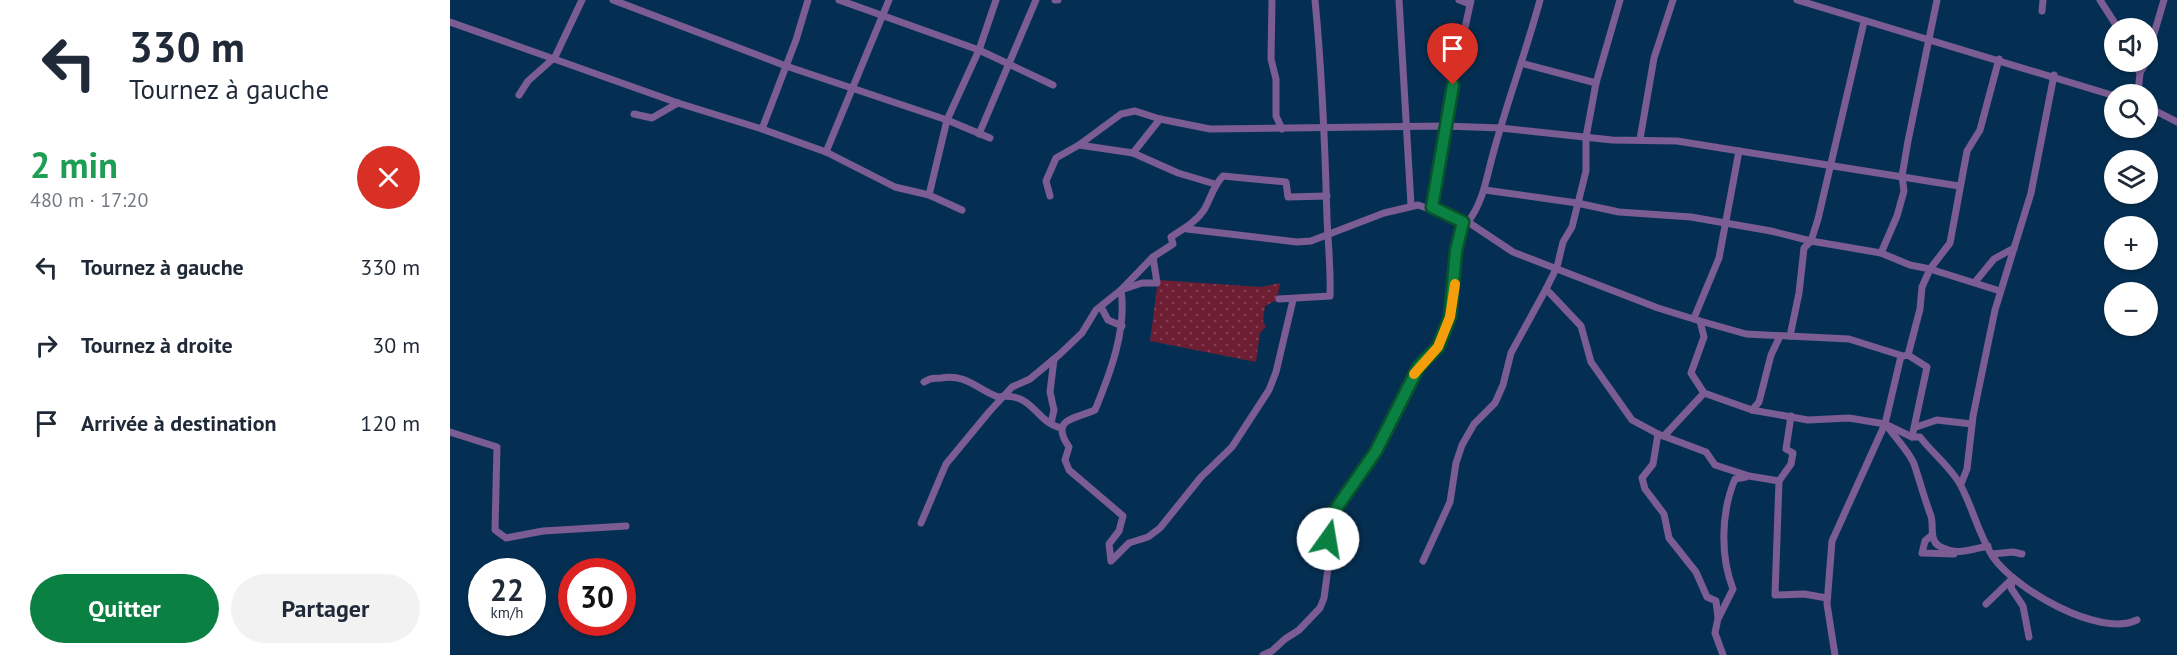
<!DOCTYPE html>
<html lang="fr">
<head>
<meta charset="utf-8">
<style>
	:root { --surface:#fff; --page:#f2f2f3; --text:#1f2937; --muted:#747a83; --accent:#0b8043 }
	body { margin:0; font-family:"PT Sans",sans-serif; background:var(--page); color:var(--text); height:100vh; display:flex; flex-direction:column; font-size:22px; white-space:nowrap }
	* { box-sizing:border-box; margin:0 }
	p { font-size:20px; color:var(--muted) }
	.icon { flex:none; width:33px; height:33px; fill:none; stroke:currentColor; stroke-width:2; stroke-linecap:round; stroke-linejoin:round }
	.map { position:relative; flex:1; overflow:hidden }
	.sheet { display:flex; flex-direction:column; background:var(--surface); width:450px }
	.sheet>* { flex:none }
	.hud { background:#fff; color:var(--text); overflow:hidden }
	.buttons { position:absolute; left:1654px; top:18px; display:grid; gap:12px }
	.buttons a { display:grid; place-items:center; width:54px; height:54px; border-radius:50%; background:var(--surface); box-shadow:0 2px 4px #0004; font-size:30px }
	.speed { position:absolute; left:18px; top:558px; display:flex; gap:12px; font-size:30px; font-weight:700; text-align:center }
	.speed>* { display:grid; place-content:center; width:78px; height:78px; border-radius:50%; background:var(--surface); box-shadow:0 2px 4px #0004; line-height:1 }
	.speed small { font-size:15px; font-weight:400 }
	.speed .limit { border:9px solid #d22; background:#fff; color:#111 }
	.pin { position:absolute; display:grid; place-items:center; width:51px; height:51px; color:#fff; margin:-62px -26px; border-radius:50% 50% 50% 0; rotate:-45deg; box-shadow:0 0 6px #0007 }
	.pin .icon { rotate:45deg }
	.me { position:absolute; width:66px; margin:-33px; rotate:13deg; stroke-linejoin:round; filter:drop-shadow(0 0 4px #0008) }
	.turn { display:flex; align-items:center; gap:21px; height:126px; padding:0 30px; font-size:27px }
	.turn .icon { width:78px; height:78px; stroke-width:2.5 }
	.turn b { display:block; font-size:42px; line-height:51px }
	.round { display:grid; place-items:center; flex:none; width:63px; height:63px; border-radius:32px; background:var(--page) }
	.overview { display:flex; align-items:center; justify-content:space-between; height:102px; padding:0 30px }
	h1 { font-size:36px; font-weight:700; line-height:45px; color:#1e9e55 }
	.action { display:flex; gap:12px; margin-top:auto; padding:12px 30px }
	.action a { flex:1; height:69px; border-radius:36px; background:var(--accent); color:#fff; font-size:24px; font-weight:700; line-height:69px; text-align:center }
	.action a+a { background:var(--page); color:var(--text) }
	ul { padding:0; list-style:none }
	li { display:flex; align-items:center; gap:18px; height:78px; padding:0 30px }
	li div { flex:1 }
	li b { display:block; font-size:22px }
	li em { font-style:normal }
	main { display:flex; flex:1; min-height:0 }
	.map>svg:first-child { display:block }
</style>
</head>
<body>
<main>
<section class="sheet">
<div class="hud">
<div class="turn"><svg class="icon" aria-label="left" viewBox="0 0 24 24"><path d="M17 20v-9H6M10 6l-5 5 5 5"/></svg><div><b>330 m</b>Tournez à gauche</div></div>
</div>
<div class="overview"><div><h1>2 min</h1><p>480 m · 17:20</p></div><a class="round" style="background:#d93025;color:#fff"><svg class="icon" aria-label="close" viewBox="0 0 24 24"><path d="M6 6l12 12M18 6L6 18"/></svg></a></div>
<ul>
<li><svg class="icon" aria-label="left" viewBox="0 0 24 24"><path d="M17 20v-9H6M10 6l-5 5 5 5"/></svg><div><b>Tournez à gauche</b></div><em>330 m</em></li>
<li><svg class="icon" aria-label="right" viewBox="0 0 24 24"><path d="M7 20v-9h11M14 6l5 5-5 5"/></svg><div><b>Tournez à droite</b></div><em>30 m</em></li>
<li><svg class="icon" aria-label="arrive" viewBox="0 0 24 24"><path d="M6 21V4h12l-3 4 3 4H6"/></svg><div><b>Arrivée à destination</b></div><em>120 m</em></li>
</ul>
<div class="action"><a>Quitter</a><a>Partager</a></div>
</section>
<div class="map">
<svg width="1727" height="655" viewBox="0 0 1727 655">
	<defs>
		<pattern id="grass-dots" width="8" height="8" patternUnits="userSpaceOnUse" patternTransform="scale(1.5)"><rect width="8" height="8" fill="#6e1e32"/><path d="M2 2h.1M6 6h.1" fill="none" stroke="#813e50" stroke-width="1.8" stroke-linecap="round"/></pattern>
	</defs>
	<rect width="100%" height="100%" fill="#052f52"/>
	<path fill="url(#grass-dots)" d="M708 280 811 287 830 283 827 300 815 306 813 321 816 327 810 333 806 362 700 341Z"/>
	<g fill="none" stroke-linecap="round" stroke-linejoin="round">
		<g stroke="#7b5c93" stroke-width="7">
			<path d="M163 0 336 66 497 120 540 138"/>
			<path d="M389 0 529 50 603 85"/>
			<path d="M605 0H608"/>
			<path d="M822 0 821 59 826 79V116L832 129"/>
			<path d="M949 0 961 205"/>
			<path d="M1009 0 1020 4"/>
			<path d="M1170 0 1146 83 1136 137V171L1122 227 1113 242 1107 267 1096 289 1131 326 1141 362 1182 420 1208 434 1256 452 1265 465 1299 476 1329 481 1341 464 1343 453 1336 449 1341 416"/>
			<path d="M1347 0 1665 96"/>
			<path d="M1650 0 1668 28"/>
			<path d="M1592 11 1593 0"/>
			<path d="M0 22 228 103 312 129 376 152 445 187 479 195 512 210"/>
			<path d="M1698 54 1714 0"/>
			<path d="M1684 62 1690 73 1688 94"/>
			<path d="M1071 63 1146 83"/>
			<path d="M1690 73 1696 62"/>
			<path d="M69 95 78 81 105 57 132 0"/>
			<path d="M1698 107 1727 122"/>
			<path d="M184 114 202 118 228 103"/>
			<path d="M312 129 346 40 358 0"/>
			<path d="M529 134 586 0"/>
			<path d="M1190 139 1204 58 1223 0"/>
			<path d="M629 145 683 153 710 119"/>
			<path d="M376 152 439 0"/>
			<path d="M683 153 728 173 765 184"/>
			<path d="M1035 190 1127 203 1169 212 1241 217 1321 231 1361 241 1431 253 1460 265 1480 269 1550 291"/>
			<path d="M479 195 497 120 529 50 546 0"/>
			<path d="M600 196 596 181 606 158 629 145 671 114 685 111 710 119 760 129 994 126 1051 128 1162 140 1227 141 1509 186"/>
			<path d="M982 207 994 126 1021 0"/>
			<path d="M1018 222C1034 200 1036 179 1043 154 1057 102 1076 52 1090 0"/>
			<path d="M737 229 847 242 861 241 934 213 968 205 1018 222 1063 252 1208 308 1250 321 1296 334 1399 339 1453 356 1458 355 1477 367 1462 437"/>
			<path d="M1431 253 1447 216 1454 191 1452 176 1458 141 1487 0"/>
			<path d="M703 257 707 283H692L671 290C677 329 660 374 645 410 626 419 599 418 619 447L615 460 619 470 673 516 669 531 659 544 661 561 679 543 698 537 710 528 751 477 782 447 819 390 826 372 843 300"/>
			<path d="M1525 282 1544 259 1564 248"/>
			<path d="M829 299 880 296C881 269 878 244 877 218 875 145 872 72 865 0"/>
			<path d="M651 307 658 320 672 326"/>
			<path d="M1244 318 1269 258 1289 151"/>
			<path d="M1250 321 1254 337 1241 373 1254 393 1302 410 1358 420 1399 418 1435 424 1462 437H1470C1482 453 1502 468 1511 486 1523 509 1529 535 1543 557 1565 589 1649 638 1687 620"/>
			<path d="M1340 336 1349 293 1354 248 1361 241 1368 219 1414 22"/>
			<path d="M1458 355 1470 309 1472 287 1480 269 1500 243 1517 151 1530 130 1549 59"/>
			<path d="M474 382C482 377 483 379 491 378 518 374 526 389 548 397 584 391 585 423 612 428"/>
			<path d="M1302 410 1309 402 1321 355 1330 336"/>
			<path d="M601 423 604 410 600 392 604 359"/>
			<path d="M1437 426C1444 436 1460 453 1464 464 1470 481 1474 498 1481 516 1484 526 1479 540 1489 546 1507 556 1519 550 1538 546"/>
			<path d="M1466 427 1487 420 1522 424"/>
			<path d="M0 432 47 447 45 530 56 538 93 531 176 526"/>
			<path d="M1208 434 1203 464 1192 478 1195 489 1214 514 1219 538 1246 572 1257 597 1266 601 1268 618 1265 633 1273 655"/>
			<path d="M1214 436 1254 393"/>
			<path d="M1329 481 1325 595 1354 594 1377 598"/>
			<path d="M1511 484 1517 469 1523 416 1545 310 1581 193 1604 75"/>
			<path d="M471 523 496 464 539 412 562 387 580 379 610 354 632 333 646 310 671 290 703 257 723 244 721 237C733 229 746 222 754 210 761 198 763 186 773 176L836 182 838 197 877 196"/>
			<path d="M1482 535 1475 541 1472 553 1504 554"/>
			<path d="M1542 554 1563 552 1572 554"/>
			<path d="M973 561 1000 502 1006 463 1012 445 1024 424 1045 403 1053 385 1061 353 1096 289"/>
			<path d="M1563 578 1561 588 1573 606 1579 637"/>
			<path d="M1536 604 1563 578"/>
			<path d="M1269 617 1283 589C1270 556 1271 512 1285 479L1296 477"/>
			<path d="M813 655 822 651 835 639 849 630 870 608 874 598 878 568V523L926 451 969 366 988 347 1000 317 1006 251 1013 222"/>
			<path d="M1385 655 1377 604 1382 541 1435 424 1451 356"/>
		</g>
	</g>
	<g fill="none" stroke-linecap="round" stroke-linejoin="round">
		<defs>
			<path id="route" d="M878 539 877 528 883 513 926 451 969 366 988 347 1000 317 1006 251 1013 222 982 207 1003 85"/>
		</defs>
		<use href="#route" stroke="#07532c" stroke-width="15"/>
		<use href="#route" stroke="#0b8043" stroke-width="10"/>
		<path stroke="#f59e0b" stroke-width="10" d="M964 374 988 347 1000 317 1005 284"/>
	</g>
</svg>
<div class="buttons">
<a><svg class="icon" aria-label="sound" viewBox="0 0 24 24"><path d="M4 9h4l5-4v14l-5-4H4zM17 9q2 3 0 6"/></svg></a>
<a><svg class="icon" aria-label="search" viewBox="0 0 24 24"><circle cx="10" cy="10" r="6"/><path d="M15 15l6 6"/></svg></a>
<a><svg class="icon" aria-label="layers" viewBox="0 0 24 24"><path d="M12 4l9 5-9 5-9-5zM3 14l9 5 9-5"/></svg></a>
<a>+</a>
<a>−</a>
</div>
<div class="speed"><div>22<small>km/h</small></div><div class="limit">30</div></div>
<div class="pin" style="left:1003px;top:85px;background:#d93025"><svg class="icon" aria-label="arrive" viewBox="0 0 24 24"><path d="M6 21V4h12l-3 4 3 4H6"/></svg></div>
<svg class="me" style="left:878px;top:539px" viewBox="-20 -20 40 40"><circle r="19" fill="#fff"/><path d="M0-13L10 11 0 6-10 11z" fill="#0b8043"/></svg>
</div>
</main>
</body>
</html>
